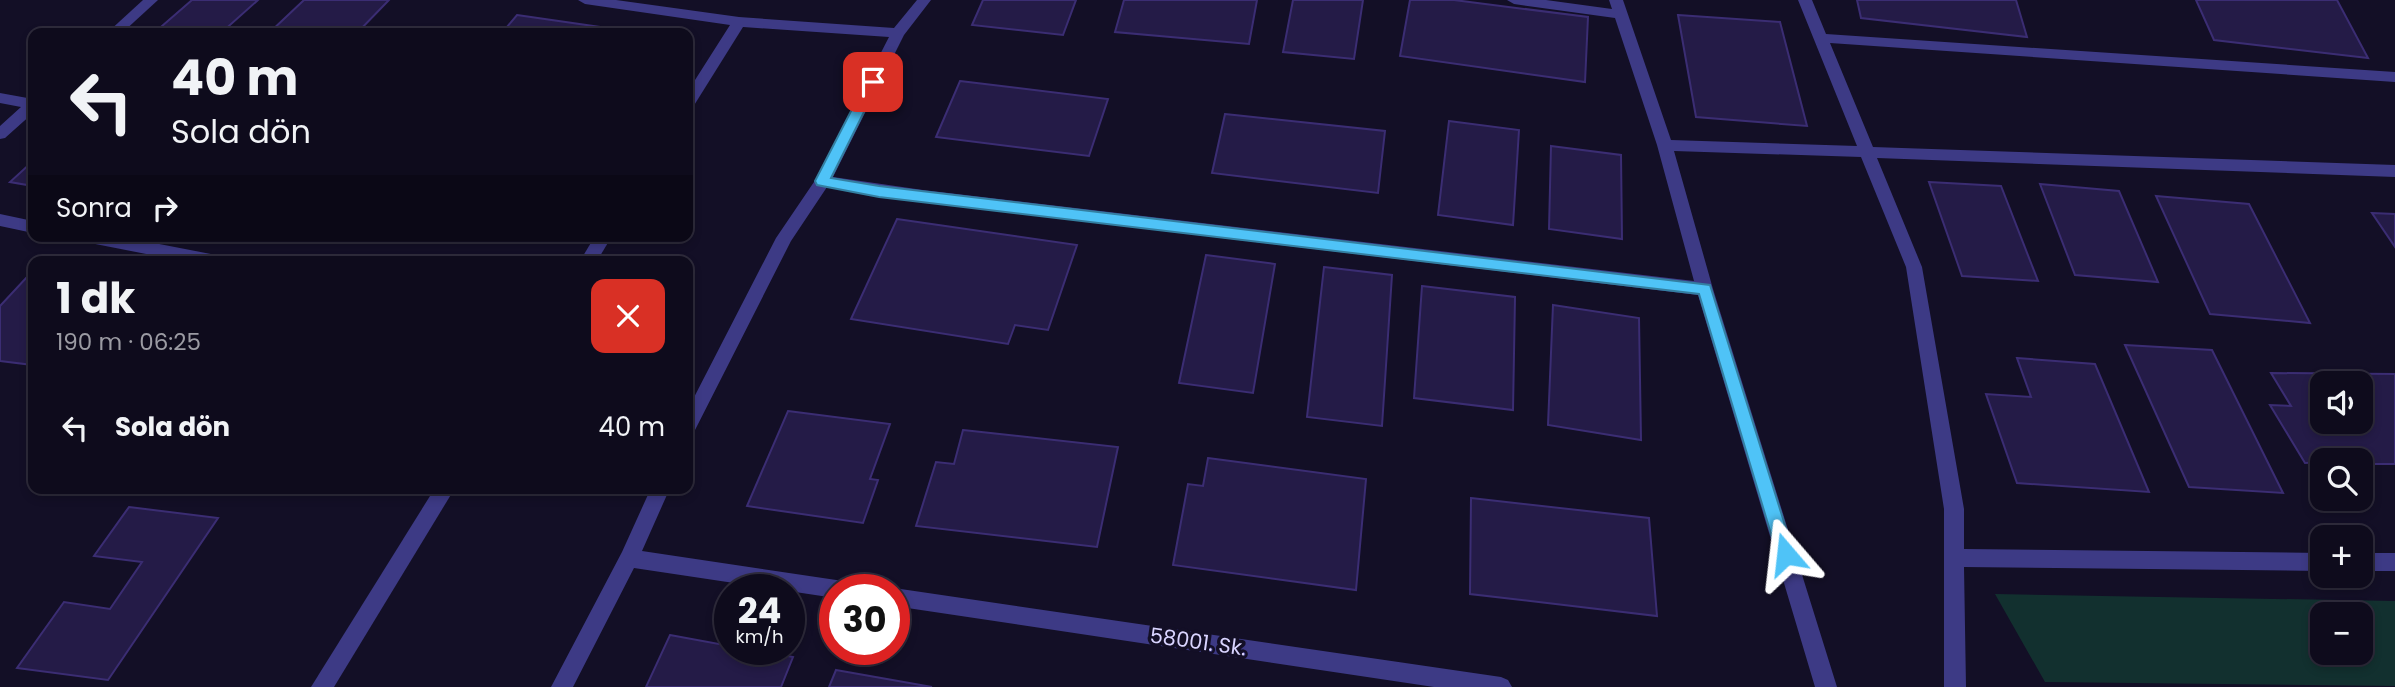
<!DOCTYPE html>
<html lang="tr">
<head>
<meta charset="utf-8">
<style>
	:root { --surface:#0e0b1c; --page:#171425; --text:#f1f3f6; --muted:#9b9ba3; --line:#2e2b3b }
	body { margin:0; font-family:Poppins,sans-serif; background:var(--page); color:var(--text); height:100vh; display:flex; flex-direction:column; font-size:26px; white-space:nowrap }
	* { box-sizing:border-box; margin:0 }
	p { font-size:23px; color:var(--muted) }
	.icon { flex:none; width:38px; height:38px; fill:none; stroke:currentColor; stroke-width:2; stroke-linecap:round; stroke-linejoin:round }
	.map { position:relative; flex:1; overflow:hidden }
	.drawer { position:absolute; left:28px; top:256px; width:665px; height:238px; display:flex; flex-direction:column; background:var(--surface); border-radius:14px; box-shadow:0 4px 10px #0003,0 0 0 2px var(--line) }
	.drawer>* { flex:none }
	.banner { position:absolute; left:28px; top:28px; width:665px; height:214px; border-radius:14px; box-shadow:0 4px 10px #0003,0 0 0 2px var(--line); background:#0e0b1c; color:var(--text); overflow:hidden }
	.fabs { position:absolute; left:2310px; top:371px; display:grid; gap:14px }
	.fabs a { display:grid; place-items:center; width:63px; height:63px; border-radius:14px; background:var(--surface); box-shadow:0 4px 10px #0003,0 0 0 2px var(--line); font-size:35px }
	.speed { position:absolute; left:714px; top:574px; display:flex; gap:14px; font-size:35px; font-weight:700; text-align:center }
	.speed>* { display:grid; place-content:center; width:91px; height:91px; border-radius:50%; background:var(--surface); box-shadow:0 4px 10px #0003,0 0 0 2px var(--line); line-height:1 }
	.speed small { font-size:18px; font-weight:400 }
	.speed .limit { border:10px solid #d22; background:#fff; color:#111 }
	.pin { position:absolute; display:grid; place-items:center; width:60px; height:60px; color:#fff; margin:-30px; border-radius:14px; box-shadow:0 4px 10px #0006 }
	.me { position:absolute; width:77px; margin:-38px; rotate:343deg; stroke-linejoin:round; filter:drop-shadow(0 0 5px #0008) }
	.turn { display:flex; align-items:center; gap:24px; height:147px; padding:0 28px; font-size:32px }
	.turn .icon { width:91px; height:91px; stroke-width:2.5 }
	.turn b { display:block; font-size:49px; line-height:60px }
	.then { display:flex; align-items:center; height:66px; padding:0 28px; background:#0003; gap:14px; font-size:26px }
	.round { display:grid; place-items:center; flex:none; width:74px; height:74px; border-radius:14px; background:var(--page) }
	.summary { display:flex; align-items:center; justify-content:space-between; height:119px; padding:0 28px }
	h1 { font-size:42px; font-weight:700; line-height:52px }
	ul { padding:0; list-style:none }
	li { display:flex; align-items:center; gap:21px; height:105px; padding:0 28px }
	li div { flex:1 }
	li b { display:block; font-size:26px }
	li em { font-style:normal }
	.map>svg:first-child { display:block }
</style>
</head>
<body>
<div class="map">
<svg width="2395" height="687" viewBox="0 0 2395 687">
	<rect width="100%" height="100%" fill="#130f26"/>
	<path fill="#12302f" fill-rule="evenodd" d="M1995 594 2395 601V686L2045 682ZM2361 614V653H2322V614Z"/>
	<g fill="#241b47" stroke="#3b2d73" stroke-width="2" fill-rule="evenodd">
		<path d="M192 0H258L221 33H154Z"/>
		<path d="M304 0H389L357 33H269Z"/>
		<path d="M983 0H1076L1063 35 972 25Z"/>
		<path d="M1124 0H1257L1249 44 1115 32Z"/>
		<path d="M1293 0H1363L1354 59 1283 52Z"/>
		<path d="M1410 0H1454L1588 17 1585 82 1400 56Z"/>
		<path d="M1857 0H2016L2027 37 1861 18Z"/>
		<path d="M2196 0H2337L2368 58 2214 40Z"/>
		<path d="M517 15 642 33H502Z"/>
		<path d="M1678 15 1780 22 1807 126 1696 117Z"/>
		<path d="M960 81 1108 99 1089 156 936 137Z"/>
		<path d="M1225 114 1385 131 1378 193 1212 173Z"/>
		<path d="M1449 121 1519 130 1513 225 1438 215Z"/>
		<path d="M1551 146 1621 155 1622 239 1549 229Z"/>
		<path d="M33 161V186L10 182Z"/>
		<path d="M1929 182 2001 186 2038 281 1962 276Z"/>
		<path d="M2040 184 2119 191 2158 282 2075 275Z"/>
		<path d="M2156 196 2249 204 2310 323 2210 314Z"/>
		<path d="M2372 213 2395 214V247Z"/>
		<path d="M897 219 1077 245 1048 330 1015 325 1008 344 851 319Z"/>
		<path d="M473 236H529L524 243Z"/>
		<path d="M1206 255 1275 264 1253 393 1179 383Z"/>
		<path d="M1324 267 1392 275 1382 426 1307 417Z"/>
		<path d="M27 277H33V365L0 361V306Z"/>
		<path d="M1422 286 1515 297 1513 410 1414 398Z"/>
		<path d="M1553 305 1639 318 1641 440 1548 425Z"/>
		<path d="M2125 345 2212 350 2283 493 2189 487Z"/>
		<path d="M2017 358 2095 364 2149 492 2017 483 1986 394 2031 397Z"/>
		<path d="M2271 373 2395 374V464H2361V460L2305 463 2270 405 2291 406ZM2322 383H2361V422H2322Z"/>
		<path d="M788 411 890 424 870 479 878 480 863 523 747 506Z"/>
		<path d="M963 430 1118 447 1097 547 916 526 936 462 954 464Z"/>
		<path d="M1208 458 1366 479 1356 590 1173 565 1188 484 1203 486Z"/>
		<path d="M1471 498 1649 518 1657 616 1470 594Z"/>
		<path d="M129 507 218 518 108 680 17 668 64 602 110 609 142 562 94 556Z"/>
		<path d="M670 635 730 646V649H748L793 657 781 687H646Z"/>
		<path d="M836 670 932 687H829Z"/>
	</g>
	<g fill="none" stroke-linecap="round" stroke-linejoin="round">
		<g fill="#3d3a85" fill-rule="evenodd">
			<path d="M143 0H158L122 33H107Z"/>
			<path d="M578 0H616L739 17 894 28 917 0H931L904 35 833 177 923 190 1694 281 1657 145 1615 18 1514 4 1507 0H1546L1612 9 1609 0H1623L1671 140 1857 146 1798 0H1812L1826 34 2395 72V82L1830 43 1873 147 2395 165V177L1877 158 1922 267 1964 509V549L2322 553V571L1964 567 1966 687H1944V509L1906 267 1861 157 1674 151 1713 289 1837 687H1815L1698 295 923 202 827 187 791 241 694 432 688 435V409L776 238 816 179 889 37 743 27 693 107 688 108V91L730 25 585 4Z"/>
			<path d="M0 93 33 99V113L5 138 0 139V126L21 107 0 103Z"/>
			<path d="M0 214 33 221V233L0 226Z"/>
			<path d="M77 236H118L216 255 224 261H182L85 242Z"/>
			<path d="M595 236H612L597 261H580Z"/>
			<path d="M435 488H455L334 687H311Z"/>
			<path d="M651 488H670L642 551 843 581 850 584 853 590H835V598L634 568 573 687H551L622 552Z"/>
			<rect x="2361" y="553" width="34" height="18"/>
			<path d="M894 588 1501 677 1508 680 1512 687H1434L894 606V590H889Z"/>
		</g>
	</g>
	<path fill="#4fc3f7" stroke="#337fa1" stroke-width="2" d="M873 78 879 82 831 178 879 186 1710 285 1794 554 1792 560 1786 562 1779 560 1777 554 1699 294 879 197 817 185 815 181 866 82Z"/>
	<g text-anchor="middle" stroke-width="7" stroke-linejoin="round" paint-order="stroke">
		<g font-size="21" fill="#d9d4ff" stroke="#130f26">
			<text transform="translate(1198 642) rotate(8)" y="7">58001. Sk.</text>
		</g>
	</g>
</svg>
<div class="fabs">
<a><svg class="icon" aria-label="sound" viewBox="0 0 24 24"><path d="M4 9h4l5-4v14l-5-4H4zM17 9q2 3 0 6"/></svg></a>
<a><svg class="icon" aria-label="search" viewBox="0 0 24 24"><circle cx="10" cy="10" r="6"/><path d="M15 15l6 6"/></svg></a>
<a>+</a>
<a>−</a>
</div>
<div class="speed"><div>24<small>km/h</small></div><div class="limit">30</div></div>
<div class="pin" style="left:873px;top:82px;background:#d93025"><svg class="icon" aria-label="arrive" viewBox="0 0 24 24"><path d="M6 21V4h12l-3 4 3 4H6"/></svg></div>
<svg class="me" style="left:1786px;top:554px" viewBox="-20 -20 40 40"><path d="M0-17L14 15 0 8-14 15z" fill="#4fc3f7" stroke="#fff" stroke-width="4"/></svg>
<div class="banner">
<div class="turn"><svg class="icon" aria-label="left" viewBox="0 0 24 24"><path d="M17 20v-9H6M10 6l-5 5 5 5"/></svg><div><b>40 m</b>Sola dön</div></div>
<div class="then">Sonra<svg class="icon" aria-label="right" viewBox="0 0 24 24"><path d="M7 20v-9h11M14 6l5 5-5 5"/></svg></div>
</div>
<section class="drawer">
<div class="summary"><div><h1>1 dk</h1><p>190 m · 06:25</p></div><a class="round" style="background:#d93025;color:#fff"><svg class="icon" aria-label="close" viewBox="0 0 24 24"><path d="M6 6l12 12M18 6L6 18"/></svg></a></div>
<ul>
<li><svg class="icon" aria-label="left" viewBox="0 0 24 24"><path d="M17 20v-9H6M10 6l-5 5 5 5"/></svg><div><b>Sola dön</b></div><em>40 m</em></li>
</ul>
</section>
</div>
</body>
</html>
